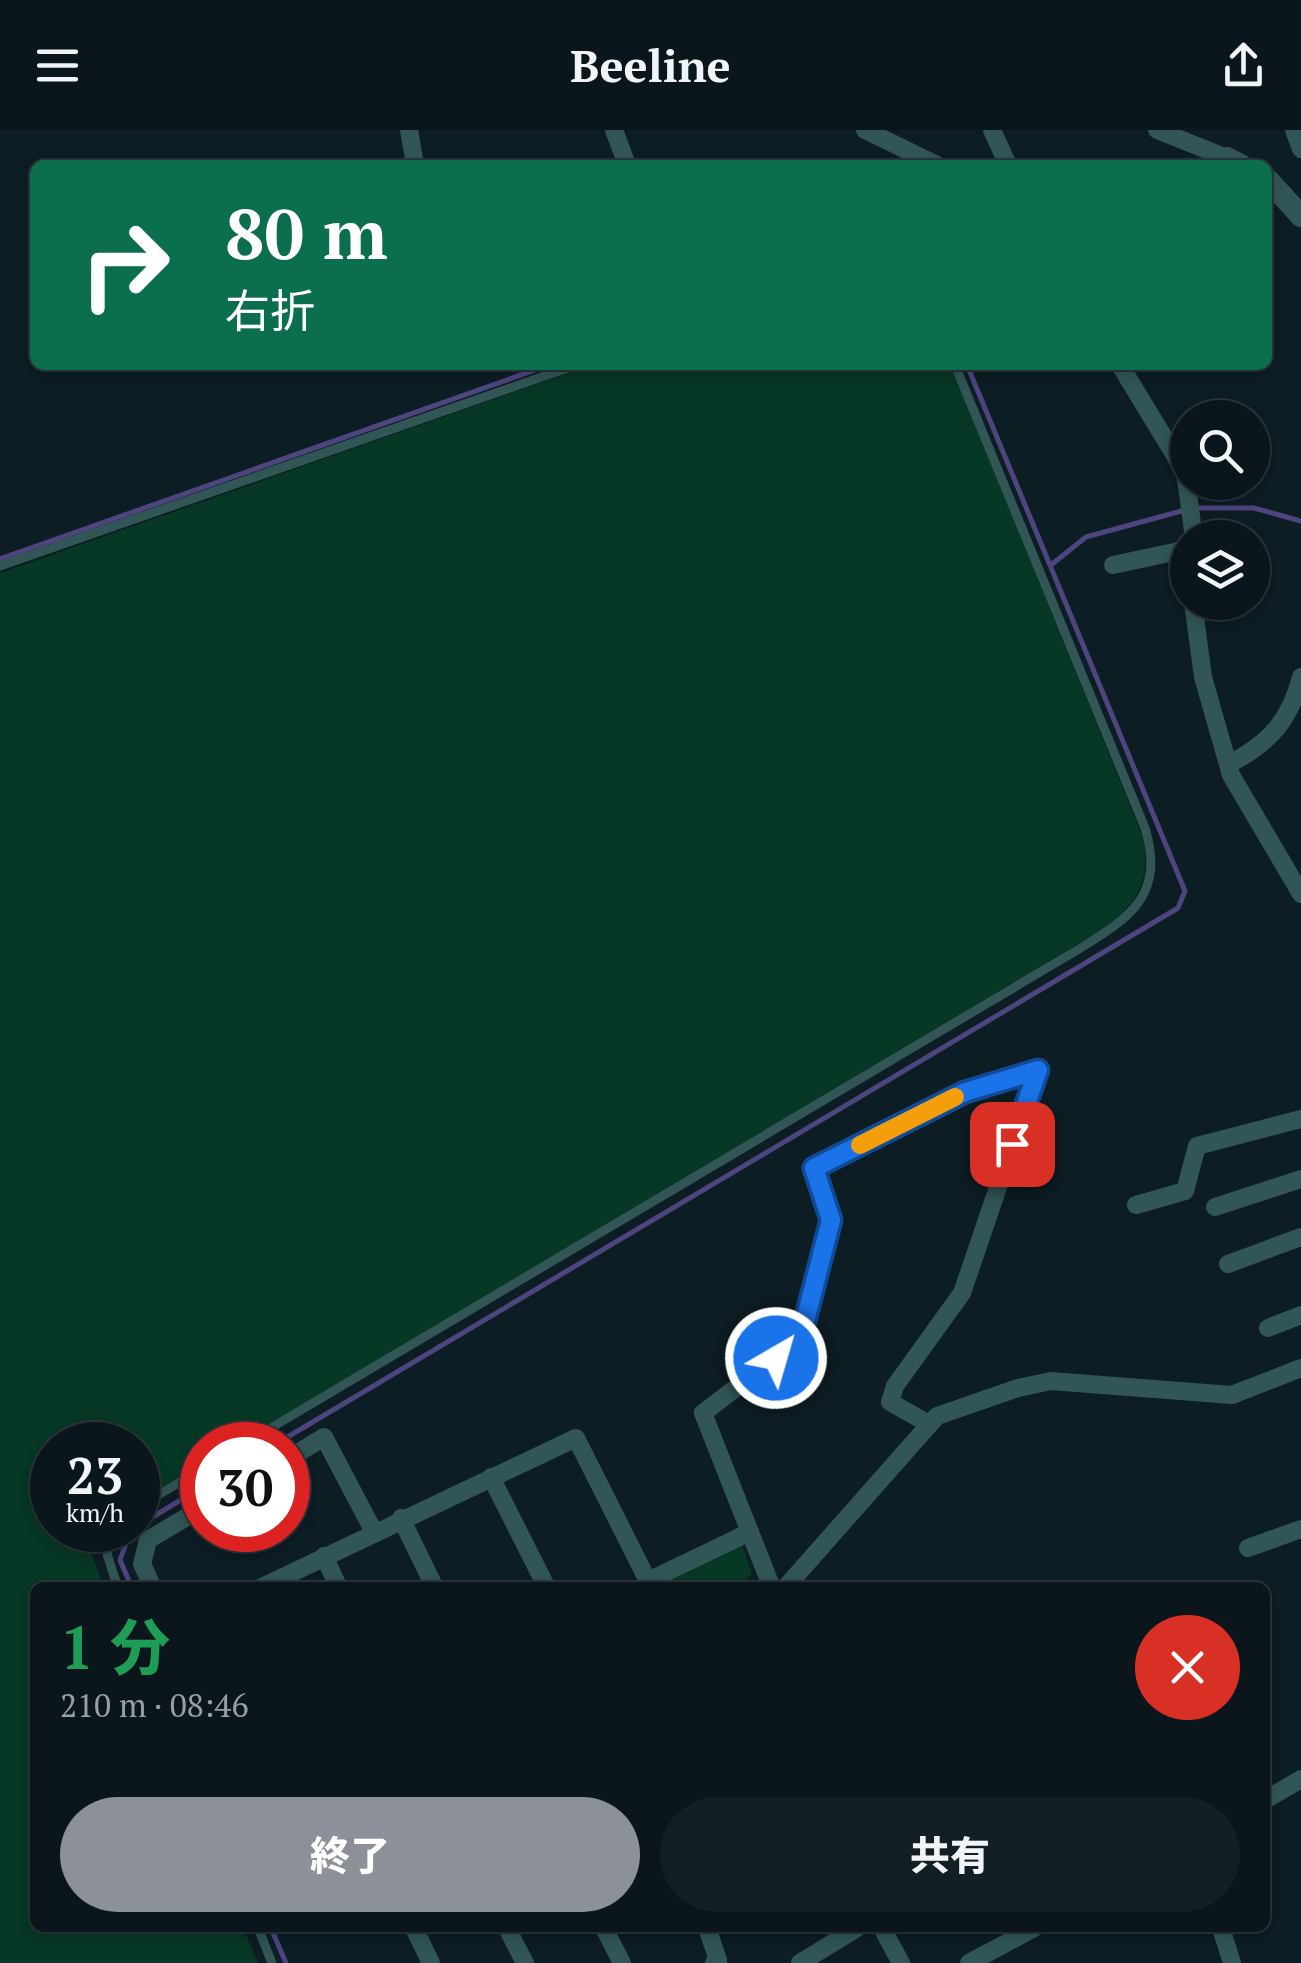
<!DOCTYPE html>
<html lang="ja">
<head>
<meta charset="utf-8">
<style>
	:root { --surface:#0a161b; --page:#131f24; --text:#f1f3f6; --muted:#999fa3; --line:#2a353a; --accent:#8c9099 }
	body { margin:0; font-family:"PT Serif","Noto Sans JP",serif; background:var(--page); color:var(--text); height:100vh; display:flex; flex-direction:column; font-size:38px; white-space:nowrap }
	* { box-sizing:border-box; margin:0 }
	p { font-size:32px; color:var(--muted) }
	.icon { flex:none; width:55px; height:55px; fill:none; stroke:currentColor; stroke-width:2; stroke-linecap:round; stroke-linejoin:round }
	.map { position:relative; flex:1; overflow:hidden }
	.panel { position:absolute; left:30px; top:1452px; width:1240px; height:350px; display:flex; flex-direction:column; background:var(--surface); border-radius:15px; box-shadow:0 5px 15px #0003,0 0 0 2px var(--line) }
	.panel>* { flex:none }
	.banner { position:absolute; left:30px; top:30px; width:1242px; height:210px; border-radius:15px; box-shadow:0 5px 15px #0003,0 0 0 2px var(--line); background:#0b6e4f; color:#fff; overflow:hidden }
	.tools { position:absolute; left:1170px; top:270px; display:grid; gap:20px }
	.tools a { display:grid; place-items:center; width:100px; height:100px; border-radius:50%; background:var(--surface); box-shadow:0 5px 15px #0003,0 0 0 2px var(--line); font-size:50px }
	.speed { position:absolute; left:30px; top:1292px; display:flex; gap:20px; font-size:50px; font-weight:700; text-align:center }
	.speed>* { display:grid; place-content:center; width:130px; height:130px; border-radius:50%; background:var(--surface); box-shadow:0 5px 15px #0003,0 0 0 2px var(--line); line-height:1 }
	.speed small { font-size:25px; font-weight:400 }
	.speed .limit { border:15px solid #d22; background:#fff; color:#111 }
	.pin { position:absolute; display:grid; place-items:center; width:85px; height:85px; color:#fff; margin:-42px; border-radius:20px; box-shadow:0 5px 15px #0006 }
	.me { position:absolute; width:110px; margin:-55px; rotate:38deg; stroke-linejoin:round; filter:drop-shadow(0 0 8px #0008) }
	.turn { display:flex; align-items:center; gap:35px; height:210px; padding:0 30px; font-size:45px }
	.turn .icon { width:130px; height:130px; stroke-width:2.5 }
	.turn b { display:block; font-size:70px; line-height:85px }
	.round { display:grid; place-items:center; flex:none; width:105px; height:105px; border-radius:52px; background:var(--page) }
	.head { display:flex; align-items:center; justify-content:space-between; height:170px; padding:0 30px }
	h1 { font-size:60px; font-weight:800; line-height:75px; color:#1e9e55 }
	.action { display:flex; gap:20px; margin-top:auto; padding:20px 30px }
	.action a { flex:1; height:115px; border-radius:60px; background:var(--accent); color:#fff; font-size:40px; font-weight:800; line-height:115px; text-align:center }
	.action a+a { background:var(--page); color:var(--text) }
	header { display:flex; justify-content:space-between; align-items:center; height:130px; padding:0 30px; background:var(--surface); font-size:45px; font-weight:800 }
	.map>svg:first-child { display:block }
</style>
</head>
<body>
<header><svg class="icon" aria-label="menu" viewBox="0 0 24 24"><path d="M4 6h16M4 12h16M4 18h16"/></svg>Beeline<svg class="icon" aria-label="share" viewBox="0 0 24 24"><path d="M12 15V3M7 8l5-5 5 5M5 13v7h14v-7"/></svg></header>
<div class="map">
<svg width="1301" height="1833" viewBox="0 0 1301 1833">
	<rect width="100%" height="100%" fill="#0d1d24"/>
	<g fill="#073725">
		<path d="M591 235H951L1141 703C1155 752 1133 780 1093 805L234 1315H202V1334L138 1372V1315H52V1400H106L91 1422 104 1457 35 1458V1798H243L258 1833H0V443Z"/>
		<path d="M742 1414 752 1444 738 1457 653 1458Z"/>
	</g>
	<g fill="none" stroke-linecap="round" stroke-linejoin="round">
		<g stroke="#4e447e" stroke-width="5">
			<path d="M1196 378H1254L1301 391"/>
			<path d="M0 429 549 235"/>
			<path d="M1051 435 1086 407 1185 380"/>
			<path d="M274 1315 1178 778 1185 761 967 235"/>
			<path d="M138 1396 202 1357"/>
			<path d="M131 1400 120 1430 132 1458"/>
			<path d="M271 1798 286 1833"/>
		</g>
		<g stroke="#315655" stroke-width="9">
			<path d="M0 436 576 235"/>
			<path d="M242 1315 1079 819C1131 787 1165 765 1145 698L955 235"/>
			<path d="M49 1373 52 1374"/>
			<path d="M138 1377 202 1339"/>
			<path d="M114 1400 107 1424 118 1458"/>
			<path d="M258 1798 272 1833"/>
		</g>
		<g stroke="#315655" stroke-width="18">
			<path d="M409 0 415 35"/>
			<path d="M614 0 627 35"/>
			<path d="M865 0 937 35"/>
			<path d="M992 0 1008 35"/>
			<path d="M1157 0 1227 28"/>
			<path d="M1294 0 1301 19"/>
			<path d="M1120 235 1185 342 1194 408"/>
			<path d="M1113 435 1188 419"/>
			<path d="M1193 472 1203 547 1231 645 1301 764"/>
			<path d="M1229 634C1270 613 1290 590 1301 547"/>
			<path d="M1136 1075 1185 1061 1197 1016 1301 989"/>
			<path d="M1215 1077 1301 1049"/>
			<path d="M1228 1134 1301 1107"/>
			<path d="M1268 1198 1301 1185"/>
			<path d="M929 1294 890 1272 895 1256 962 1163 1038 940"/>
			<path d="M288 1329 324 1307 374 1402"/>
			<path d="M491 1347 547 1458"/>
			<path d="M401 1388 435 1458"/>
			<path d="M1248 1418 1301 1399"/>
			<path d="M324 1426 339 1458"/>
			<path d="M153 1458 142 1434 148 1410 202 1378"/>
			<path d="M260 1458 576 1308 648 1451 750 1402"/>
			<path d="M772 1458 703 1283 800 1209 831 1090 813 1038 965 962 1038 940"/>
			<path d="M785 1458 937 1286 1018 1258 1051 1251 1232 1265 1301 1238"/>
			<path d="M1265 1670 1301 1649"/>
			<path d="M414 1798 431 1833"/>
			<path d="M507 1798 525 1833"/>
			<path d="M604 1798 622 1833"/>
			<path d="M707 1798 718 1830 714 1833"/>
			<path d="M882 1798 901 1833"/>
			<path d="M1221 1798 1232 1833"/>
			<path d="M800 1833 857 1798"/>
			<path d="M969 1833 1034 1798"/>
		</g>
		<g stroke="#315655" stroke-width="22">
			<path d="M1227 28 1241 35"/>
			<path d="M1268 50 1301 86"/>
		</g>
	</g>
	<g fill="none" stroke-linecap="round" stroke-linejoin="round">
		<defs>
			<path id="route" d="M776 1228 800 1210 831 1090 814 1038 965 962 1038 940 1012 1014"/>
		</defs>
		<use href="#route" stroke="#114b97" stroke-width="25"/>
		<use href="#route" stroke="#1a73e8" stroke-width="18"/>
		<path stroke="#f59e0b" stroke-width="18" d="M860 1015 955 967"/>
	</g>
</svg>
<div class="tools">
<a><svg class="icon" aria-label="search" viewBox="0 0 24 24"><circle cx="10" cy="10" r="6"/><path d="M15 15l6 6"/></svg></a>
<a><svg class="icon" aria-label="layers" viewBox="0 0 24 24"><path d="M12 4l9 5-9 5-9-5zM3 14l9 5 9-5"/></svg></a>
</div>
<div class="speed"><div>23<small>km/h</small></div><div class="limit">30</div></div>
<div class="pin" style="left:1012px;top:1014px;background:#d93025"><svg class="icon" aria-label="arrive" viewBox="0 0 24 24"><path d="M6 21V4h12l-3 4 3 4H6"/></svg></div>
<svg class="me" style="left:776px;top:1228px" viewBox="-20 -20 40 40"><circle r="17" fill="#1a73e8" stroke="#fff" stroke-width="3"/><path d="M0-11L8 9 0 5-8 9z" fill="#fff"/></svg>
<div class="banner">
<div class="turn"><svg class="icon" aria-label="right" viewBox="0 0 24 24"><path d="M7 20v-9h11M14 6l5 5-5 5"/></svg><div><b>80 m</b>右折</div></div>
</div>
<section class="panel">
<div class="head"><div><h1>1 分</h1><p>210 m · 08:46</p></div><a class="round" style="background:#d93025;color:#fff"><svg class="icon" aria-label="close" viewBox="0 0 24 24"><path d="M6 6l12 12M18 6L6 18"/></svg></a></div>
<div class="action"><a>終了</a><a>共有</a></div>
</section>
</div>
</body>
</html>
